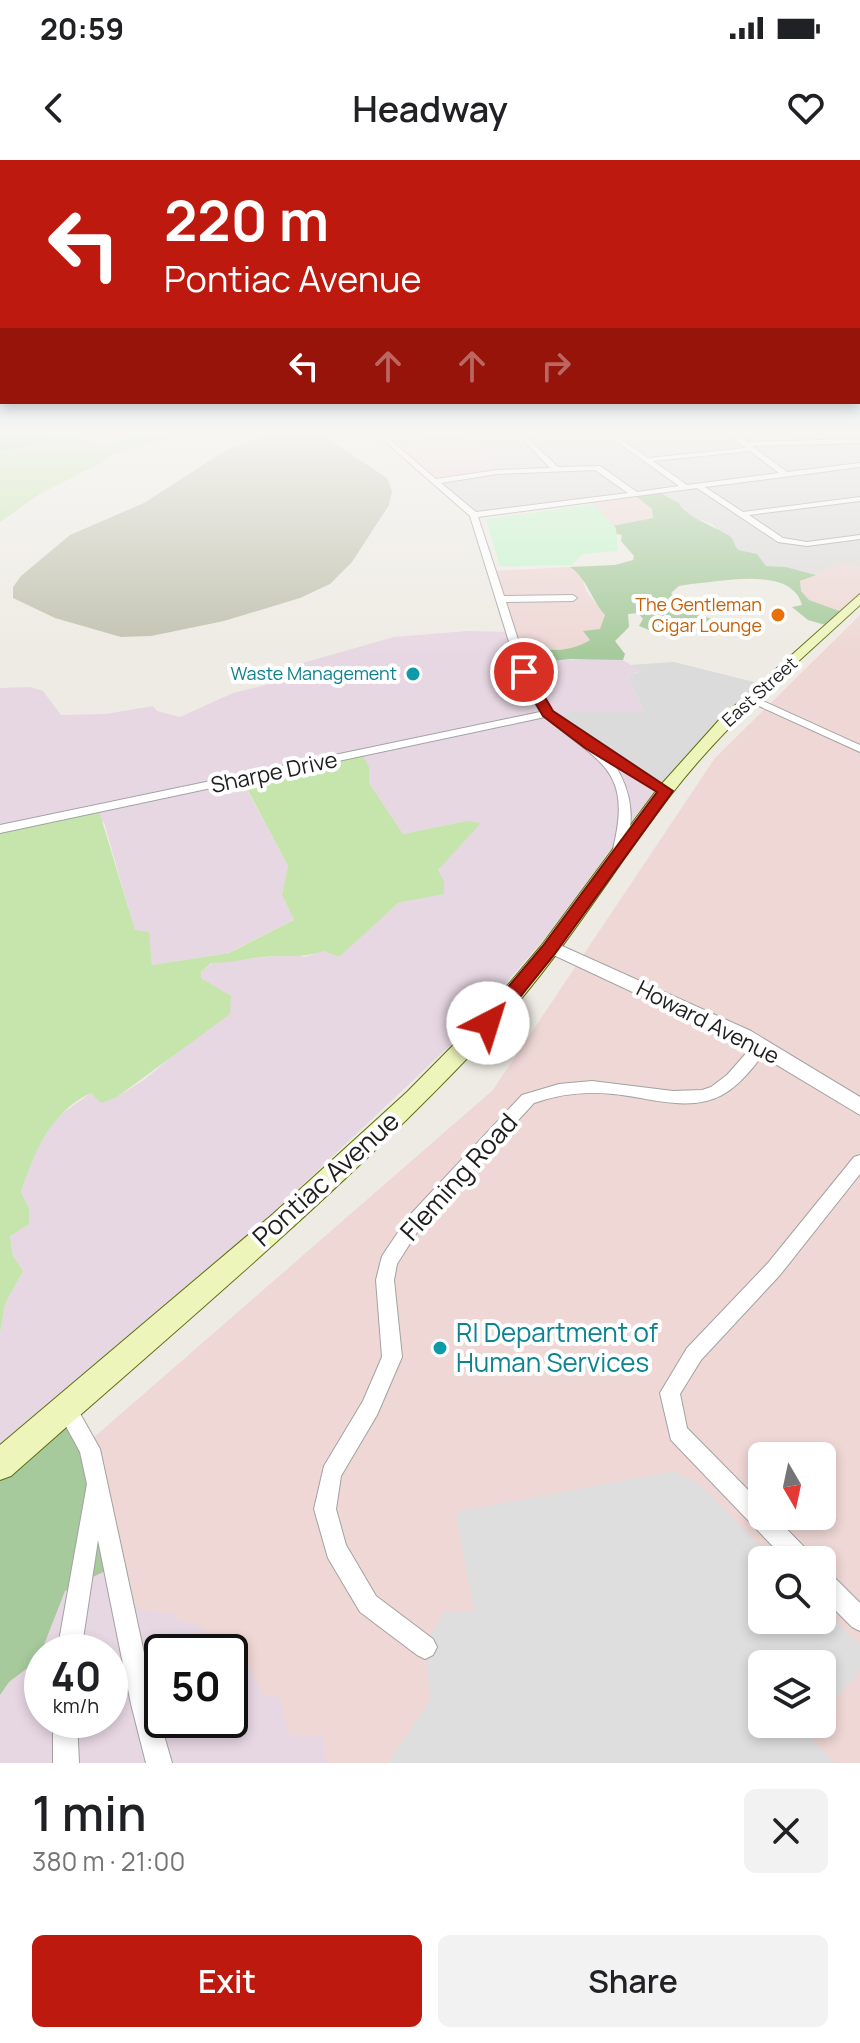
<!DOCTYPE html>
<html lang="en">
<head>
<meta charset="utf-8">
<style>
	:root { --surface:#fff; --page:#f2f2f2; --text:#202124; --muted:#757577; --accent:#bd190e }
	body { margin:0; font-family:Manrope,sans-serif; background:var(--page); color:var(--text); height:100vh; display:flex; flex-direction:column; font-size:30px; white-space:nowrap }
	* { box-sizing:border-box; margin:0 }
	p { font-size:26px; color:var(--muted) }
	.icon { flex:none; width:44px; height:44px; fill:none; stroke:currentColor; stroke-width:2; stroke-linecap:round; stroke-linejoin:round }
	.map { position:relative; height:1603px; overflow:hidden }
	.sheet { display:flex; flex-direction:column; background:var(--surface); flex:1 }
	.sheet>* { flex:none }
	.hud { position:absolute; left:0px; top:0px; width:860px; height:244px; box-shadow:0 4px 12px #0003; background:#bd190e; color:#fff; overflow:hidden }
	.needle { width:52px; rotate:171deg }
	.controls { position:absolute; left:748px; top:1282px; display:grid; gap:16px }
	.controls a { display:grid; place-items:center; width:88px; height:88px; border-radius:12px; background:var(--surface); box-shadow:0 4px 12px #0003; font-size:40px }
	.speed { position:absolute; left:24px; top:1474px; display:flex; gap:16px; font-size:40px; font-weight:700; text-align:center }
	.speed>* { display:grid; place-content:center; width:104px; height:104px; border-radius:50%; background:var(--surface); box-shadow:0 4px 12px #0003; line-height:1 }
	.speed small { font-size:20px; font-weight:400 }
	.speed .limit { border:4px solid #111; border-radius:12px; background:#fff; color:#111 }
	.pin { position:absolute; display:grid; place-items:center; width:68px; height:68px; color:#fff; margin:-34px; border:4px solid #fff; border-radius:50%; box-shadow:0 2px 8px #0007 }
	.me { position:absolute; width:88px; margin:-44px; rotate:40deg; stroke-linejoin:round; filter:drop-shadow(0 0 6px #0008) }
	.turn { display:flex; align-items:center; gap:28px; height:168px; padding:0 32px; font-size:36px }
	.turn .icon { width:104px; height:104px; stroke-width:2.5 }
	.turn b { display:block; font-size:56px; line-height:68px }
	.lanes { display:flex; align-items:center; height:76px; padding:0 32px; background:#0003; justify-content:center; gap:40px; direction:ltr }
	.lanes .off { opacity:.35 }
	.round { display:grid; place-items:center; flex:none; width:84px; height:84px; border-radius:12px; background:var(--page) }
	.head { display:flex; align-items:center; justify-content:space-between; height:136px; padding:0 32px }
	h1 { font-size:48px; font-weight:600; line-height:60px }
	.action { display:flex; gap:16px; margin-top:auto; padding:16px 32px }
	.action a { flex:1; height:92px; border-radius:12px; background:var(--accent); color:#fff; font-size:32px; font-weight:600; line-height:92px; text-align:center }
	.action a+a { background:var(--page); color:var(--text) }
	.status { display:flex; justify-content:space-between; align-items:center; height:56px; padding:0 40px; background:var(--surface); direction:ltr }
	.status svg { height:22px; fill:currentColor }
	header { display:flex; justify-content:space-between; align-items:center; height:104px; padding:0 32px; background:var(--surface); font-size:36px; font-weight:600 }
	.map>svg:first-child { display:block }
</style>
</head>
<body>
<div class="status"><b>20:59</b><svg viewBox="0 0 49 12"><path d="M0 12V9h3v3zM5 12V6h3v6zM10 12V3h3v9zM15 12V0h3v12zM26 1h20v11H26zM47 4h2v5h-2z"/></svg></div>
<header><svg class="icon" aria-label="back" viewBox="0 0 24 24"><path d="M15 5l-7 7 7 7"/></svg>Headway<svg class="icon" aria-label="heart" viewBox="0 0 24 24"><path d="M12 20l-8-8c-3-5 5-10 8-4 3-6 11-1 8 4z"/></svg></header>
<div class="map">
<svg width="860" height="1603" viewBox="0 0 860 1603">
	<rect width="100%" height="100%" fill="#eeebe4"/>
	<g fill="#dcdbdb">
		<path d="M376 271H860V408L842 403 816 415 786 407 766 406 738 390 711 363 693 358 656 331 475 355 438 322 498 311 468 277 390 281Z"/>
		<path d="M674 502 766 525 669 626 604 593 555 557 571 552H644L628 516 639 512 629 505Z"/>
	</g>
	<g fill="#eed7d4" fill-rule="evenodd">
		<path d="M464 276 484 291 498 311 437 320 390 281Z"/>
		<path d="M633 334 652 349 653 358 612 366 588 340Z"/>
		<path d="M842 403 860 408V439L845 453 809 440 800 431V421Z"/>
		<path d="M570 407 582 417 586 431 605 455 600 470 584 472 590 480 574 489 544 490 514 480 493 411Z"/>
		<path d="M860 455V1603H0V1359L493 930 715 598ZM762 1296H822V1356H762ZM762 1400H822V1460H762ZM42 1492H110V1560H42ZM162 1492H230V1560H162ZM762 1504H822V1564H762Z"/>
	</g>
	<g fill="#e7d7e3" fill-rule="evenodd">
		<path d="M468 471 511 472 514 480 547 501 610 498 623 500 640 511 628 516 644 552H571L556 557 604 593 669 626 619 693 459 877 67 1247 0 1306V1174L5 1144 23 1111 13 1096 10 1075 29 1048 21 1032 33 996 56 958 91 933 117 937 144 920 228 850 230 836 201 818V812L212 803 295 794 305 797 324 791 340 794 398 743 443 734 438 711 466 661 403 674 369 623V607L242 620 288 706 282 735 294 760 228 793 152 805 150 787 135 771 104 662 0 670V528L30 527 43 531 61 555 106 554 153 546 157 551 180 557 233 533 269 524 299 504 394 477Z"/>
		<path d="M115 1406 130 1445 149 1451 176 1454 178 1461 201 1466 208 1479 247 1501 264 1535 279 1536 290 1576H323L327 1603H0V1535L9 1522 38 1500 65 1430ZM42 1492H110V1560H42ZM162 1492H230V1560H162Z"/>
	</g>
	<path fill="#c1c2b0" d="M278 271 318 272 387 318 392 331 389 345 352 402 330 424 300 438 224 461 151 476 121 477 55 458 13 438V427L21 416 70 375 144 343 228 289Z"/>
	<g fill="#c5e5ad">
		<path d="M66 271H84L79 276 95 284H107L150 271H196L112 294 103 302 41 333 0 362V291L52 280Z"/>
		<path d="M363 595 369 607V623L403 674 466 661 481 663 438 710 444 721V734L398 743 339 797 324 791C302 799 279 794 255 798 240 800 227 803 211 803L201 812V818L231 836 230 854 117 937 101 943 91 933C50 952 34 993 21 1032L29 1048V1064L10 1076 13 1096 23 1111 5 1144 0 1174V670L99 651 135 770 149 772 152 805 229 793 294 760 282 735 288 706 242 619Z"/>
	</g>
	<g fill="#a6ca9c">
		<path d="M0 271H66L46 283 0 291Z"/>
		<path d="M656 331 679 343C683 355 715 367 728 375 735 379 733 384 738 390L757 394 766 406 786 407 816 415 800 421 801 431 809 440 845 453 829 466 808 460 792 447 802 445C792 405 720 422 691 424L679 426 671 433 686 450 726 464 649 470 639 466 643 459 638 453 628 454 629 467 615 481 625 494 623 500 571 499 521 504 514 480C541 491 565 495 590 480L583 471 600 469 605 455C592 441 587 418 570 407L615 405 633 400 634 396 621 381 622 375 616 374 612 366 653 358 652 349 633 334Z"/>
		<path d="M59 1255 90 1291 115 1406 65 1431 38 1500 9 1522 0 1535V1306Z"/>
	</g>
	<path fill="#c4f5cb" d="M594 344 616 368 618 391 582 394 572 405 500 406 486 359Z"/>
	<path fill="#dedede" d="M674 1311 699 1324 774 1400H762V1460H822V1447L860 1485V1510L822 1556V1504H762V1564H815L807 1575 835 1603H388L430 1540 425 1487 443 1452H474L456 1352Z"/>
	<g fill="none" stroke-linecap="round" stroke-linejoin="round">
		<defs>
			<g id="minor">
				<path d="M373 271H380L436 319 497 310 550 308 521 277 523 274 558 307 600 306 637 332 679 326 602 271H609L648 298 746 288 725 271H732L747 282 860 279V283L752 286 787 312 860 303V307L705 327 743 352 860 337V341L749 355 783 378 807 382 860 375V379L807 386 778 382 697 328 478 357 504 436 573 435 577 438 573 441 506 442 529 514 545 543 558 557 602 590 608 591 671 631 669 633H661L614 604C633 632 636 665 622 696L618 697 612 693C634 608 600 604 545 557L0 673V665L540 552 519 514 470 356ZM750 291 779 313 687 325 653 301ZM595 310 628 333 476 352 441 323 497 314Z"/>
				<path d="M752 536 860 585V592L748 541V537Z"/>
				<path d="M761 880 766 882 769 886C757 903 741 925 722 935 688 953 648 937 613 934 586 931 559 934 534 943L421 1066 397 1104 394 1120 402 1197 377 1255 341 1316 336 1349 346 1385 376 1436 433 1479 437 1487 433 1495 425 1499 417 1495 360 1452 328 1398 314 1349 324 1306 363 1241 382 1197 376 1120 382 1096 409 1056 522 935 559 924 592 921 673 931 702 930 711 927 727 915 756 882Z"/>
				<path d="M860 995V1014L780 1115 701 1200 680 1234 687 1268 762 1344V1356H774L809 1392 812 1400H786L671 1280 660 1233 687 1188 768 1103 854 997Z"/>
				<path d="M66 1238 73 1241 100 1289 155 1544 172 1603H146L131 1544 98 1380 81 1492H57L87 1324 80 1292 56 1248 59 1241Z"/>
				<path d="M822 1410 830 1413 860 1443V1471L852 1467 822 1437Z"/>
				<path d="M53 1560H77L79 1603H53Z"/>
			</g>
			<path id="tertiary" d="M551 781 751 871 860 937V955L737 881 545 791 542 787 545 783Z"/>
			<path id="secondary" d="M860 434V445C794 506 725 564 670 636 610 714 560 799 493 871 344 1031 174 1171 11 1316L0 1320V1285L273 1054 407 932 480 858 541 786 659 627 720 559Z"/>
		</defs>
		<use href="#minor" stroke="#a2a2a2" stroke-width="2"/>
		<use href="#tertiary" stroke="#a2a2a2" stroke-width="2"/>
		<use href="#secondary" stroke="#5c6d0c" stroke-width="2"/>
		<use href="#minor" fill="#fff" fill-rule="evenodd"/>
		<use href="#tertiary" fill="#fff" fill-rule="evenodd"/>
		<use href="#secondary" fill="#eef5bb" fill-rule="evenodd"/>
	</g>
	<linearGradient id="sky" x2="0" y2="1"><stop stop-color="#8ebde2"/><stop offset="0.55" stop-color="#f7f6f3"/><stop offset="1" stop-color="#f7f6f3" stop-opacity="0"/></linearGradient>
	<rect width="860" height="495" fill="url(#sky)"/>
	<path fill="#bd190e" stroke="#7b1009" stroke-width="2" d="M519 510H529L553 551 673 631 554 795 495 868H481L478 863 481 859 542 787 657 632 585 588 543 556 518 512Z"/>
	<circle fill="#e8710a" stroke="#fff" stroke-width="3" cx="778" cy="455" r="8"/>
	<g fill="#0f9aa8" stroke="#fff" stroke-width="3">
		<circle cx="413" cy="514" r="8"/>
		<circle cx="440" cy="1188" r="8"/>
	</g>
	<g text-anchor="middle" stroke-width="8" stroke-linejoin="round" paint-order="stroke">
		<g font-size="18" fill="#c56008" stroke="#fff" text-anchor="end">
			<text x="762" y="451">The Gentleman<tspan x="762" dy="21">Cigar Lounge</tspan></text>
		</g>
		<g font-size="18" fill="#0d838f" stroke="#fff" text-anchor="end">
			<text x="397" y="520">Waste Management</text>
		</g>
		<g font-size="18" fill="#1e1e1e" stroke="#fff">
			<text transform="translate(760 532) rotate(-42)" y="6">East Street</text>
		</g>
		<g font-size="22" fill="#1e1e1e" stroke="#fff">
			<text transform="translate(274 612) rotate(-12)" y="8">Sharpe Drive</text>
			<text transform="translate(708 862) rotate(27)" y="8">Howard Avenue</text>
		</g>
		<g font-size="26" fill="#1e1e1e" stroke="#fff">
			<text transform="translate(459 1017) rotate(-48)" y="9">Fleming Road</text>
			<text transform="translate(326 1019) rotate(-42)" y="9">Pontiac Avenue</text>
		</g>
		<g font-size="26" fill="#0d838f" stroke="#fff" text-anchor="start">
			<text x="456" y="1182">RI Department of<tspan x="456" dy="30">Human Services</tspan></text>
		</g>
	</g>
</svg>
<div class="controls">
<a><svg class="needle" viewBox="-14 -14 28 28"><path d="M0-13l5 13h-10z" fill="#e53935"/><path d="M0 13l5-13h-10z" fill="#757577"/></svg></a>
<a><svg class="icon" aria-label="search" viewBox="0 0 24 24"><circle cx="10" cy="10" r="6"/><path d="M15 15l6 6"/></svg></a>
<a><svg class="icon" aria-label="layers" viewBox="0 0 24 24"><path d="M12 4l9 5-9 5-9-5zM3 14l9 5 9-5"/></svg></a>
</div>
<div class="speed"><div>40<small>km/h</small></div><div class="limit">50</div></div>
<div class="pin" style="left:524px;top:512px;background:#d93025"><svg class="icon" aria-label="arrive" viewBox="0 0 24 24"><path d="M6 21V4h12l-3 4 3 4H6"/></svg></div>
<svg class="me" style="left:488px;top:863px" viewBox="-20 -20 40 40"><circle r="19" fill="#fff"/><path d="M0-13L10 11 0 6-10 11z" fill="#bd190e"/></svg>
<div class="hud">
<div class="turn"><svg class="icon" aria-label="left" viewBox="0 0 24 24"><path d="M17 20v-9H6M10 6l-5 5 5 5"/></svg><div><b>220 m</b>Pontiac Avenue</div></div>
<div class="lanes"><svg class="icon" aria-label="left" viewBox="0 0 24 24"><path d="M17 20v-9H6M10 6l-5 5 5 5"/></svg><svg class="icon off" aria-label="ahead" viewBox="0 0 24 24"><path d="M12 20V5M6 11l6-6 6 6"/></svg><svg class="icon off" aria-label="ahead" viewBox="0 0 24 24"><path d="M12 20V5M6 11l6-6 6 6"/></svg><svg class="icon off" aria-label="right" viewBox="0 0 24 24"><path d="M7 20v-9h11M14 6l5 5-5 5"/></svg></div>
</div>
</div>
<section class="sheet">
<div class="head"><div><h1>1 min</h1><p>380 m · 21:00</p></div><a class="round"><svg class="icon" aria-label="close" viewBox="0 0 24 24"><path d="M6 6l12 12M18 6L6 18"/></svg></a></div>
<div class="action"><a>Exit</a><a>Share</a></div>
</section>
</body>
</html>
